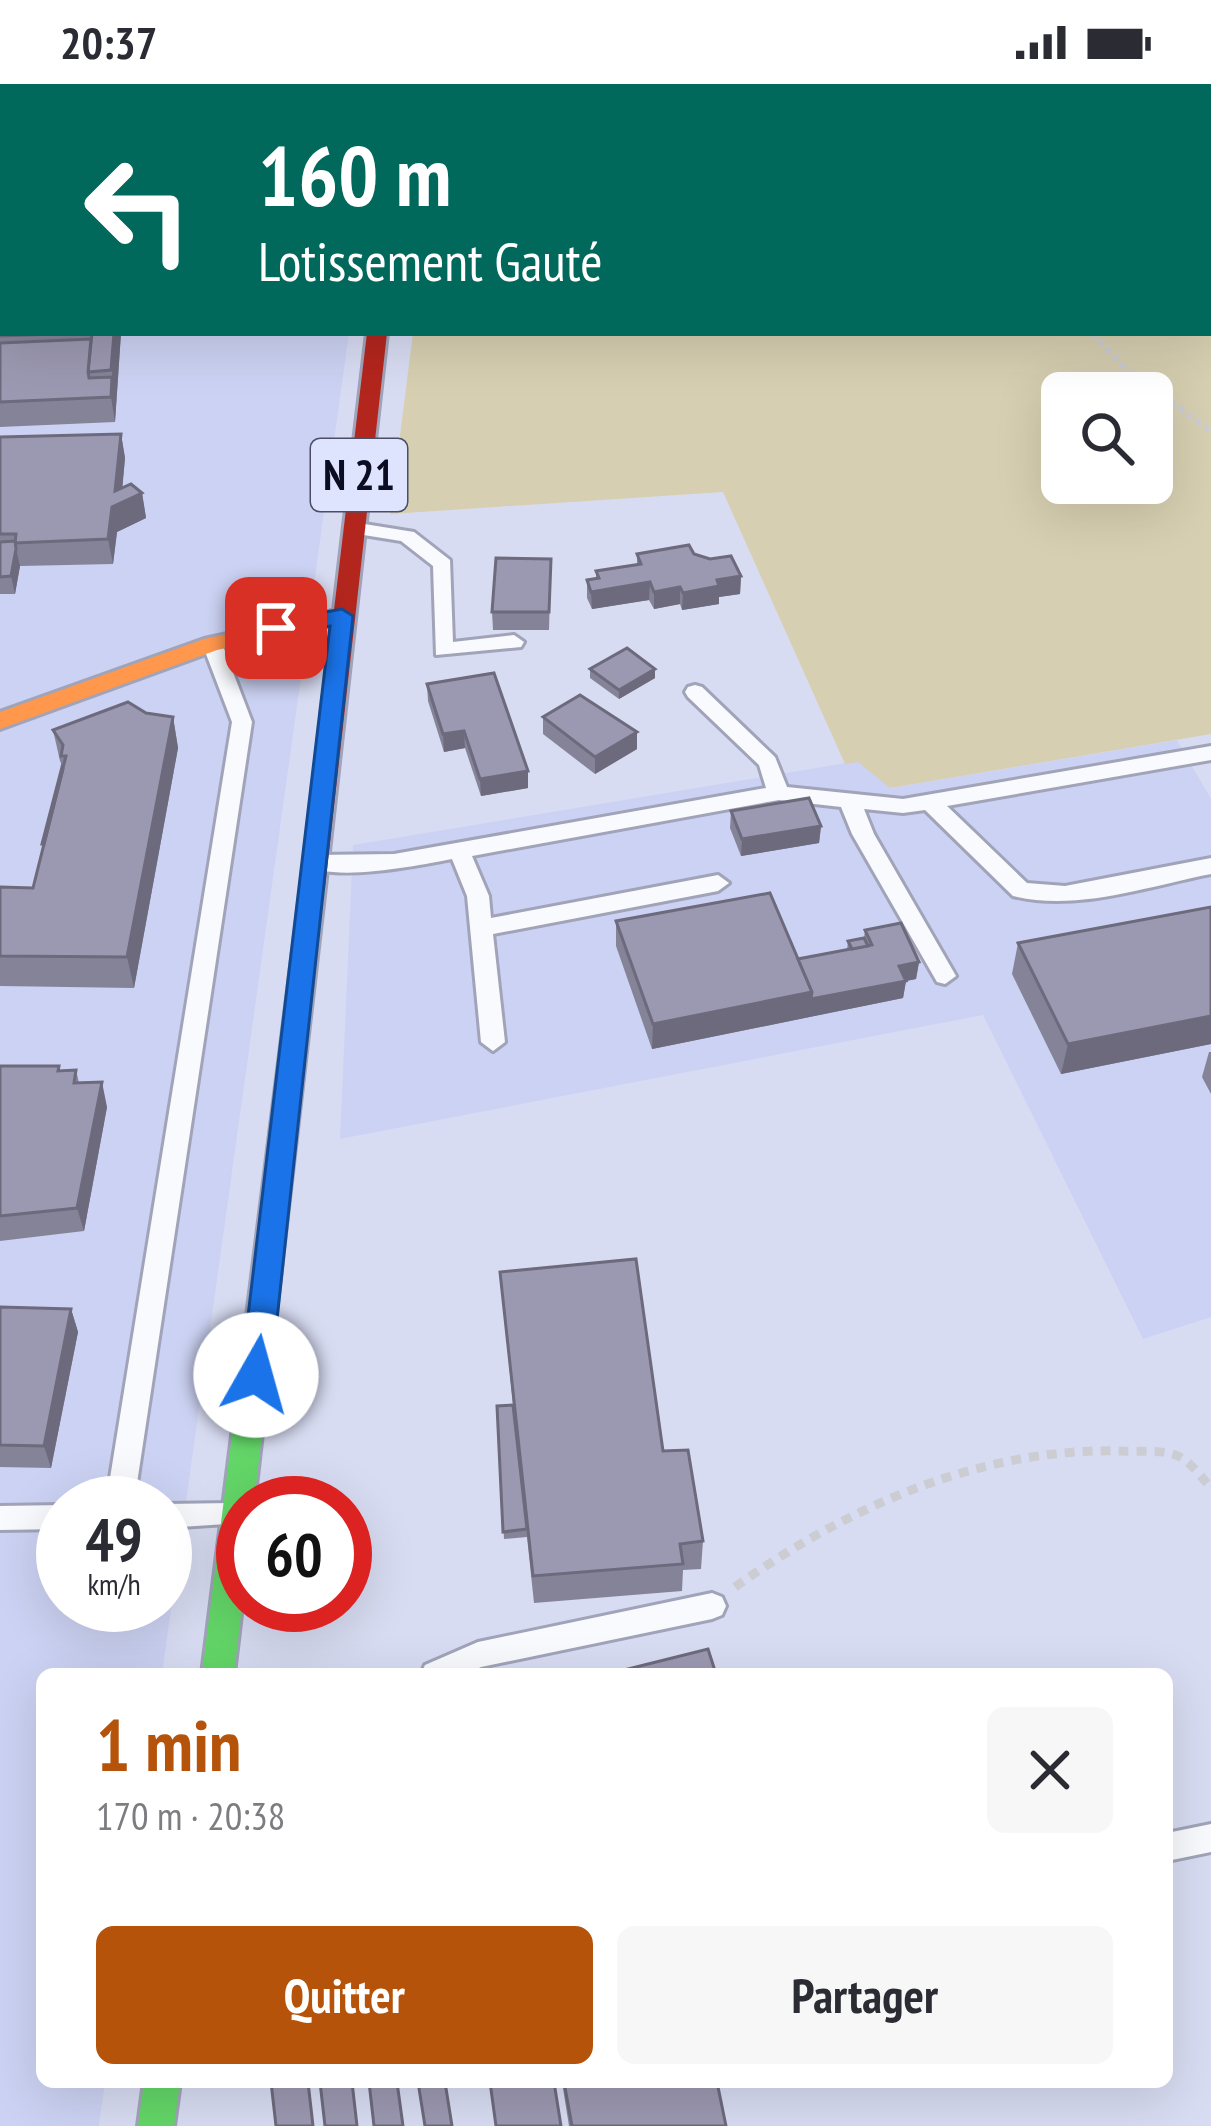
<!DOCTYPE html>
<html lang="fr">
<head>
<meta charset="utf-8">
<style>
	:root { --surface:#fff; --page:#f7f7f7; --text:#2b2b33; --muted:#7c7c81; --accent:#b45309 }
	body { margin:0; font-family:"PT Sans Narrow",sans-serif; background:var(--page); color:var(--text); height:100vh; display:flex; flex-direction:column; font-size:45px; white-space:nowrap }
	* { box-sizing:border-box; margin:0 }
	p { font-size:39px; color:var(--muted) }
	.icon { flex:none; width:66px; height:66px; fill:none; stroke:currentColor; stroke-width:2; stroke-linecap:round; stroke-linejoin:round }
	.map { position:relative; flex:1; overflow:hidden }
	.panel { position:absolute; left:36px; top:1584px; width:1137px; height:420px; display:flex; flex-direction:column; background:var(--surface); border-radius:18px; box-shadow:0 12px 48px #0002 }
	.panel>* { flex:none }
	.banner { position:absolute; left:0px; top:0px; width:1212px; height:252px; box-shadow:0 12px 48px #0002; background:#00695c; color:#fff; overflow:hidden }
	.tools { position:absolute; left:1041px; top:288px; display:grid; gap:24px }
	.tools a { display:grid; place-items:center; width:132px; height:132px; border-radius:18px; background:var(--surface); box-shadow:0 12px 48px #0002; font-size:60px }
	.speed { position:absolute; left:36px; top:1392px; display:flex; gap:24px; font-size:60px; font-weight:700; text-align:center }
	.speed>* { display:grid; place-content:center; width:156px; height:156px; border-radius:50%; background:var(--surface); box-shadow:0 12px 48px #0002; line-height:1 }
	.speed small { font-size:30px; font-weight:400 }
	.speed .limit { border:18px solid #d22; background:#fff; color:#111 }
	.pin { position:absolute; display:grid; place-items:center; width:102px; height:102px; color:#fff; margin:-51px; border-radius:24px; box-shadow:0 6px 18px #0006 }
	.me { position:absolute; width:132px; margin:-66px; rotate:7deg; stroke-linejoin:round; filter:drop-shadow(0 0 9px #0008) }
	.turn { display:flex; align-items:center; gap:42px; height:252px; padding:0 60px; font-size:54px }
	.turn .icon { width:156px; height:156px; stroke-width:2.5 }
	.turn b { display:block; font-size:84px; line-height:102px }
	.round { display:grid; place-items:center; flex:none; width:126px; height:126px; border-radius:18px; background:var(--page) }
	.headline { display:flex; align-items:center; justify-content:space-between; height:204px; padding:0 60px }
	h1 { font-size:72px; font-weight:700; line-height:90px; color:var(--accent) }
	.cta { display:flex; gap:24px; margin-top:auto; padding:24px 60px }
	.cta a { flex:1; height:138px; border-radius:18px; background:var(--accent); color:#fff; font-size:48px; font-weight:700; line-height:138px; text-align:center }
	.cta a+a { background:var(--page); color:var(--text) }
	.status { display:flex; justify-content:space-between; align-items:center; height:84px; padding:0 60px; background:var(--surface); direction:ltr }
	.status svg { height:33px; fill:currentColor }
	.map>svg:first-child { display:block }
</style>
</head>
<body>
<div class="status"><b>20:37</b><svg viewBox="0 0 49 12"><path d="M0 12V9h3v3zM5 12V6h3v6zM10 12V3h3v9zM15 12V0h3v12zM26 1h20v11H26zM47 4h2v5h-2z"/></svg></div>
<div class="map">
<svg width="1211" height="2042" viewBox="0 0 1211 2042">
	<rect width="100%" height="100%" fill="#d8dcf2"/>
	<g fill="#ccd2f3" fill-rule="evenodd">
		<path d="M0 184 3 249H349L162 1590H42V1998H105L99 2042H0ZM63 1419H165V1521H63Z"/>
		<path d="M1177 656 1211 715V1233L1143 1255 983 931 340 1055 353 761 858 677 891 704Z"/>
	</g>
	<path fill="#d7cfb1" fill-rule="evenodd" d="M444 0H1211V650L890 704 858 678 845 680 723 408 390 430 413 249H1209V3ZM1062 309H1152V399H1062Z"/>
	<g fill="none" stroke-linecap="round" stroke-linejoin="round">
		<defs>
			<g id="lane">
				<path d="M352 438 414 448 450 476 453 558 514 551 524 558 521 563 436 571 433 482 401 457 345 448V440Z"/>
				<path d="M213 555 223 562 252 638 134 1419H106L232 638 203 562Z"/>
				<path d="M695 601 702 603 775 673 787 703 903 715 1211 662V676L947 722 1027 799 1065 802 1211 774V790C1149 802 1076 828 1013 812L925 726 903 729 864 725 874 750 956 892 945 900 937 898 852 750 841 723 779 716 472 772 489 812 491 834 718 791 729 799 718 807 493 850 505 958 493 967 481 958 467 812 452 775C421 781 327 800 305 779L316 771 394 770 766 704 759 681 688 613 685 608 688 603Z"/>
				<path d="M232 1419 243 1425 242 1439 165 1444V1420Z"/>
				<path d="M63 1421V1445L0 1446V1422Z"/>
				<path d="M712 1509 722 1513 726 1522 722 1531 712 1535 481 1583 466 1590H421L425 1581 478 1558Z"/>
				<path d="M1211 1740V1768L1167 1777V1749Z"/>
			</g>
			<g id="fast">
				<path d="M313 794 325 803 254 1419H243V1514L234 1590H202L301 803Z"/>
				<path d="M144 1998H180L174 2042H138Z"/>
			</g>
			<g id="slow">
				<rect x="400" y="0" width="18" height="3"/>
				<path d="M342 525 353 532 350 537 217 566 0 645V628L204 555Z"/>
			</g>
			<path id="jam" d="M367 249H387L325 803 313 812 301 803Z"/>
		</defs>
		<use href="#lane" stroke="#a1a4b9" stroke-width="6"/>
		<use href="#fast" stroke="#a1a4b9" stroke-width="6"/>
		<use href="#slow" stroke="#a1a4b9" stroke-width="6"/>
		<use href="#jam" stroke="#a1a4b9" stroke-width="6"/>
		<path stroke="#cccdd3" stroke-width="6" stroke-dasharray="6 4.5" stroke-linecap="butt" d="M1092 249 1127 286 1211 347"/>
		<path stroke="#cccdd3" stroke-width="9" stroke-dasharray="10 8" stroke-linecap="butt" d="M735 1503C847 1423 982 1363 1122 1367 1139 1368 1162 1365 1178 1372 1191 1378 1201 1393 1211 1404"/>
		<use href="#lane" fill="#f9fafd" fill-rule="evenodd"/>
		<use href="#fast" fill="#63d668" fill-rule="evenodd"/>
		<use href="#slow" fill="#ff974d" fill-rule="evenodd"/>
		<use href="#jam" fill="#b3261e" fill-rule="evenodd"/>
	</g>
	<g fill="#858398">
		<path d="M0 166 3 249H121L115 338 0 343Z"/>
		<path d="M121 350 125 374 122 404 142 409 146 434 117 448 113 480 20 482 15 510H0V353Z"/>
		<path d="M637 470H694L741 492 740 510 719 513V520L682 526 680 520 654 525 649 516 592 525 587 514V496L596 495V487L637 481Z"/>
		<path d="M551 475 549 546H493L492 528Z"/>
		<path d="M590 585 655 594 619 615 590 594Z"/>
		<path d="M427 600 528 687V704L481 712 465 664 444 668 428 617Z"/>
		<path d="M146 629 173 633 178 664 134 904 0 902V803L33 804 43 764 42 760 63 683 60 677 53 646Z"/>
		<path d="M543 633 637 665 595 690 543 650Z"/>
		<path d="M731 727 821 742 819 759 741 772 730 744Z"/>
		<path d="M1211 823V960L1061 990 1012 890 1018 859Z"/>
		<path d="M616 837 798 875 847 866 848 857 864 854 865 846 919 878 916 895 906 897 903 914 652 965 616 862Z"/>
		<path d="M1209 968H1211V1010L1202 993Z"/>
		<path d="M0 982H59L60 987 76 986 79 999 107 1023 84 1147 0 1157Z"/>
		<path d="M500 1188 663 1367 703 1457 701 1485 683 1486 682 1507 534 1519 527 1453 504 1455 497 1322 513 1321Z"/>
		<path d="M0 1223 71 1225 78 1248 51 1384 0 1383Z"/>
		<path d="M562 1998H717L726 2042H569Z"/>
	</g>
	<g fill="#6c6a7c">
		<path d="M114 249H121L115 338 111 313Z"/>
		<path d="M121 350 125 374 121 419 142 409 146 434 117 448 113 480 108 455Z"/>
		<path d="M16 465 20 482 15 510 11 492Z"/>
		<path d="M741 492 740 510 719 513V520L682 526 683 509 717 496Z"/>
		<path d="M650 498 649 516 592 525 591 508Z"/>
		<path d="M680 503V520L654 525V508Z"/>
		<path d="M655 585V594L619 615V606Z"/>
		<path d="M173 633 178 664 134 904 127 873Z"/>
		<path d="M464 647 465 664 444 668 443 650Z"/>
		<path d="M637 648V665L595 690V673Z"/>
		<path d="M528 687V704L481 712 480 695Z"/>
		<path d="M821 742 819 759 741 772 742 755Z"/>
		<path d="M919 878 916 895 906 897 903 914 652 965 653 940 812 908Z"/>
		<path d="M1211 932V960L1061 990 1068 960Z"/>
		<path d="M102 998 107 1023 84 1147 77 1124Z"/>
		<path d="M71 1225 78 1248 51 1384 44 1362Z"/>
	</g>
	<g fill="#9b98b1" stroke="#6c6a7c" stroke-width="3">
		<path d="M0 166H3V249H82L0 252Z"/>
		<path d="M92 249H114L111 286 88 288Z"/>
		<path d="M91 255 88 288 89 294 112 293 111 313 0 318V259Z"/>
		<path d="M121 350 115 407 131 400 142 409 112 423 108 455 15 459 16 450H0V353Z"/>
		<path d="M15 457 16 465 11 492 0 493V458Z"/>
		<path d="M689 461 694 470 710 475 731 472 741 492 717 496 719 502 683 509 680 503 654 508 650 498 591 508 587 496 599 494 596 487 641 480 637 470Z"/>
		<path d="M496 474 551 475 549 528H492Z"/>
		<path d="M627 564 655 585 619 606 590 585Z"/>
		<path d="M494 589 528 687 480 695 464 647 443 650 427 600Z"/>
		<path d="M580 611 637 648 595 673 543 633Z"/>
		<path d="M128 618 146 629 173 633 127 873 0 872V803L33 804 66 672H61L63 661 53 646Z"/>
		<path d="M62 683 63 685 44 760H42Z"/>
		<path d="M809 714 821 742 742 755 731 727Z"/>
		<path d="M770 809 812 908 653 940 616 837Z"/>
		<path d="M1211 823V932L1068 960 1018 859Z"/>
		<path d="M901 839 919 878 899 882 906 897 811 915 812 908 798 875 872 861 865 846Z"/>
		<path d="M864 854 868 862 852 865 848 857Z"/>
		<path d="M0 982H59L58 987 76 986 74 999 102 998 77 1124 0 1132Z"/>
		<path d="M636 1175 663 1367 688 1366 703 1457 680 1460 683 1480 533 1492 500 1188Z"/>
		<path d="M0 1223 71 1225 44 1362 0 1361Z"/>
		<path d="M513 1321 527 1445 503 1448 497 1322Z"/>
		<path d="M708 1565 716 1590H608Z"/>
		<path d="M271 1998H308L313 2042H276Z"/>
		<path d="M320 1998H352L357 2042H325Z"/>
		<path d="M369 1998H397L403 2042H374Z"/>
		<path d="M418 1998H445L452 2042H425Z"/>
		<path d="M490 1998H554L561 2042H496Z"/>
		<path d="M564 1998H717L726 2042H572Z"/>
	</g>
	<path fill="#1a73e8" stroke="#114b97" stroke-width="3" d="M342 525 353 532 271 1291 266 1300 256 1304 245 1300 241 1291 330 542 276 552 264 544 276 537Z"/>
	<g text-anchor="middle" stroke-width="12" stroke-linejoin="round" paint-order="stroke">
		<rect fill="#dee3fe" stroke="#4a4d65" stroke-width="3" x="311" y="355" width="96" height="72" rx="9"/>
		<g font-size="42" font-weight="bold" fill="#0b0d23">
			<text x="359" y="406">N 21</text>
		</g>
	</g>
</svg>
<div class="tools">
<a><svg class="icon" aria-label="search" viewBox="0 0 24 24"><circle cx="10" cy="10" r="6"/><path d="M15 15l6 6"/></svg></a>
</div>
<div class="speed"><div>49<small>km/h</small></div><div class="limit">60</div></div>
<div class="pin" style="left:276px;top:544px;background:#d93025"><svg class="icon" aria-label="arrive" viewBox="0 0 24 24"><path d="M6 21V4h12l-3 4 3 4H6"/></svg></div>
<svg class="me" style="left:256px;top:1291px" viewBox="-20 -20 40 40"><circle r="19" fill="#fff"/><path d="M0-13L10 11 0 6-10 11z" fill="#1a73e8"/></svg>
<div class="banner">
<div class="turn"><svg class="icon" aria-label="left" viewBox="0 0 24 24"><path d="M17 20v-9H6M10 6l-5 5 5 5"/></svg><div><b>160 m</b>Lotissement Gauté</div></div>
</div>
<section class="panel">
<div class="headline"><div><h1>1 min</h1><p>170 m · 20:38</p></div><a class="round"><svg class="icon" aria-label="close" viewBox="0 0 24 24"><path d="M6 6l12 12M18 6L6 18"/></svg></a></div>
<div class="cta"><a>Quitter</a><a>Partager</a></div>
</section>
</div>
</body>
</html>
